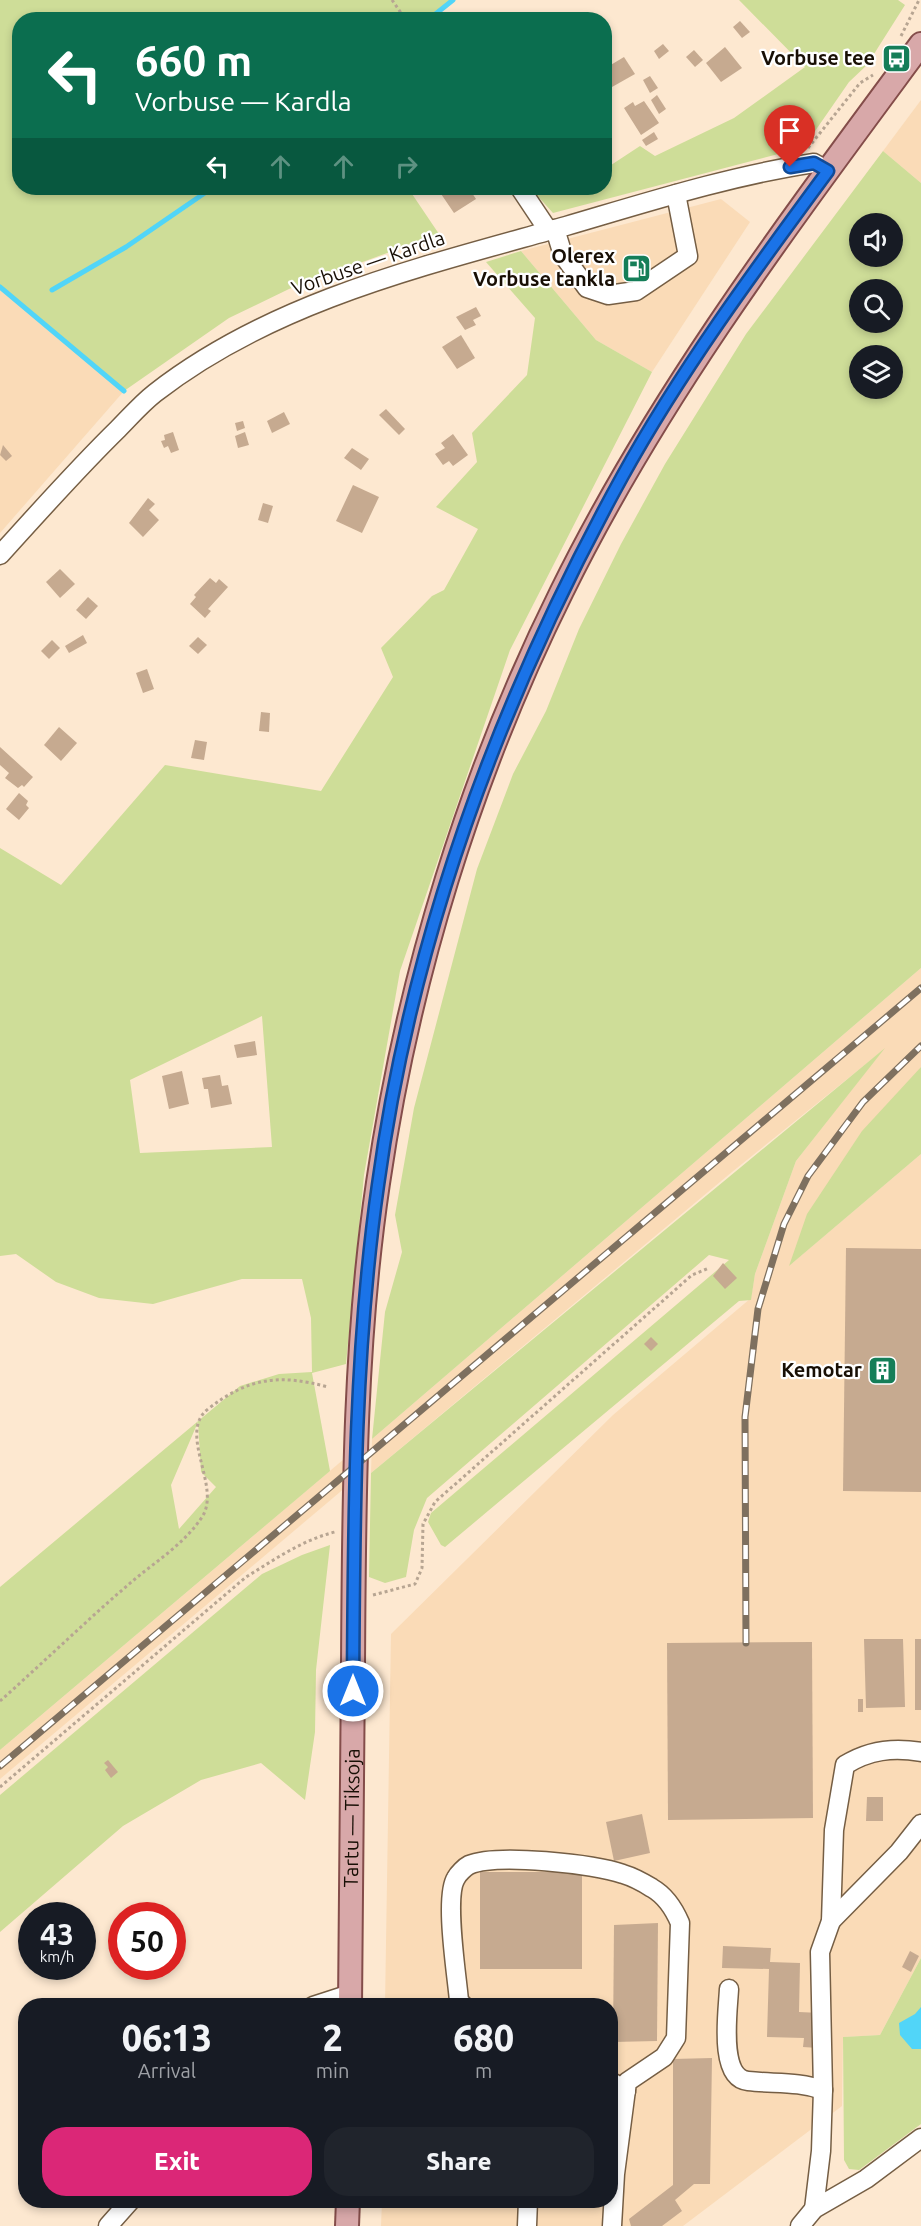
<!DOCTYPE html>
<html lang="en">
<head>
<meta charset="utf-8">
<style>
	:root { --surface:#171b24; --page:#20242c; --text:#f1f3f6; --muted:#9ea1a6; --accent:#db2777 }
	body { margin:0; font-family:Ubuntu,sans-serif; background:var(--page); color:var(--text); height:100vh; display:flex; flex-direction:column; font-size:22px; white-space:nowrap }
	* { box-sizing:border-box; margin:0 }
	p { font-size:20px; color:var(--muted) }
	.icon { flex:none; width:33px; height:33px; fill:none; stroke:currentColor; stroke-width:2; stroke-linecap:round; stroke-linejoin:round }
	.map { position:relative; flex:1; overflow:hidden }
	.details { position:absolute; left:18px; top:1998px; width:600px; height:210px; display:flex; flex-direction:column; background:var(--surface); border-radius:24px; box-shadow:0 3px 9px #0003 }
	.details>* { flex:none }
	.guide { position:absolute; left:12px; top:12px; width:600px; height:183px; border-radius:24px; box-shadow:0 3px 9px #0003; background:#0b6e4f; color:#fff; overflow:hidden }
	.fabs { position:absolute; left:849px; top:213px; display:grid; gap:12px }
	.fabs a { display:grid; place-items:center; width:54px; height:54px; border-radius:50%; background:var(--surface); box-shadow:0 3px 9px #0003; font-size:30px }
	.speed { position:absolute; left:18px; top:1902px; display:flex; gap:12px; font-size:30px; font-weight:700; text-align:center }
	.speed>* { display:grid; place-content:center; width:78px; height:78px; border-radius:50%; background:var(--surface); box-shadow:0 3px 9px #0003; line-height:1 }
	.speed small { font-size:15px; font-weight:400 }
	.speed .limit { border:9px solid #d22; background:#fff; color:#111 }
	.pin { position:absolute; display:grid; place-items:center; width:51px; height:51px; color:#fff; margin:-62px -26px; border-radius:50% 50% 50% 0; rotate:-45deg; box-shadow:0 0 6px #0007 }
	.pin .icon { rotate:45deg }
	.me { position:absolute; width:66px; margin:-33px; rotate:0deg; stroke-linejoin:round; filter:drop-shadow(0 0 4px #0008) }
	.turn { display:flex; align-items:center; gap:21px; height:126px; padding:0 24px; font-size:27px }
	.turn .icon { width:78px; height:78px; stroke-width:2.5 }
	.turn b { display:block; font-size:42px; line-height:51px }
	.lanes { display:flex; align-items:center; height:57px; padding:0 24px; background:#0003; justify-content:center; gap:30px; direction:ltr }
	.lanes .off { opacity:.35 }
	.eta { display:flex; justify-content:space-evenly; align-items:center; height:102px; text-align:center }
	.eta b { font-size:36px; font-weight:800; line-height:42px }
	.action { display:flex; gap:12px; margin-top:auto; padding:12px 24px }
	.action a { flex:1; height:69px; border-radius:24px; background:var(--accent); color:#fff; font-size:24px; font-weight:800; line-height:69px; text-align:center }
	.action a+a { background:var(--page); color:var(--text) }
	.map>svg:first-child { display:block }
</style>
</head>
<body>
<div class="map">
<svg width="921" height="2226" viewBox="0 0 921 2226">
	<rect width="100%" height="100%" fill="#fde8d0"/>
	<g fill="#fadbb7">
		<path d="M921 100V183L883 151Z"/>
		<path d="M721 199 750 222 652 372 596 340 521 251Z"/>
		<path d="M0 287 124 391 0 533Z"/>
		<path d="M921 968V1067L790 1265 921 1154V1958L880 2035 843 2037 842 2106 683 2226H381L382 2201 610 2200V2006L385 2005 391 1634 613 1415 751 1298 755 1274 796 1161 882 1051 732 1172 371 1473 372 1439Z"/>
		<path d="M344 1459 346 1487 0 1779V1750Z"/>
	</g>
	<g fill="#cedd98" fill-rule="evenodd">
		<path d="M0 0H453L428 20H20V188H408L439 234 289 289 229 318 124 391 0 287Z"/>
		<path d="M739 0H898L905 5 867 65 849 82 813 134 786 152 553 213 535 193 552 188H604L605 169 640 146 655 156 734 118 805 67Z"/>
		<path d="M883 151 921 183V968L372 1439 385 1312 402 1252 395 1215 414 1108 477 869 513 774 546 711 579 629 621 544 665 464 746 334ZM860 224H892V256H860ZM860 290H892V322H860ZM860 356H892V388H860Z"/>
		<path d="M521 251 596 340 652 372 510 650 400 971 364 1175 346 1364 312 1373 330 1471 0 1750V1587L240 1386 279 1374 312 1372 311 1318 302 1279H242L153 1304 99 1298 56 1282 16 1254 0 1256V848L61 885 165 765 321 791 393 677 381 648 432 596 444 590 478 529 436 507 477 462 472 433 527 375 535 318 486 262ZM262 1016 272 1147 140 1153 130 1080ZM198 1422 201 1472 216 1487 179 1529 171 1485Z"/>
		<path d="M885 1048 796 1161 755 1274 751 1300 739 1301 445 1547 441 1545 428 1522 431 1513 729 1260 709 1255 427 1498 414 1530 406 1577 385 1583 369 1577 371 1473Z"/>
		<path d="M921 1067V1154L789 1266 807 1214 862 1131Z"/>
		<path d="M330 1545 316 1670 315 1732 305 1800 261 1763 201 1780 123 1826 0 1932V1795L262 1574 302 1555Z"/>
		<path d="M921 1958V2124L859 2170 849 2169 844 2160 843 2037 880 2035Z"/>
	</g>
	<path fill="#51d5f8" d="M921 2007V2049H912L900 2035 899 2023 915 2014Z"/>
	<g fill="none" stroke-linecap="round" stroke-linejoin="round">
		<g stroke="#51d5f8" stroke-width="5">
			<path d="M428 20 453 0"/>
			<path d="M0 287 124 391"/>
			<path d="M52 290 126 247 212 188"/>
		</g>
	</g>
	<g fill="#c6aa90">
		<path d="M740 21 750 32 742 38 733 27Z"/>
		<path d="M663 44 669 51 659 59 654 51Z"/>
		<path d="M725 47 742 68 721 82 706 63Z"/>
		<path d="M694 50 703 60 695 67 686 57Z"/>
		<path d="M624 57 635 74 612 87 604 75V69Z"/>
		<path d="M650 76 658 88 650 93 643 80Z"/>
		<path d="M657 95 666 109 659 114 651 100Z"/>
		<path d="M644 101 659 123 641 135 624 108 633 102 635 106Z"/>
		<path d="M654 132 658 139 646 146 642 140Z"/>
		<path d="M437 188H476L472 193 476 199 454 213Z"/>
		<path d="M643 256 649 274 628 280 623 261Z"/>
		<path d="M476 307 481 316 473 320 476 325 465 330 456 317Z"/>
		<path d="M461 335 475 358 457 369 442 347Z"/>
		<path d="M386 409 405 429 399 435 379 415Z"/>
		<path d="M284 412 290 424 272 433 267 421Z"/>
		<path d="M243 421 245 428 237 431 235 423Z"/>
		<path d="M173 432 179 450 171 453 168 446 164 448 161 441 165 440 164 435Z"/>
		<path d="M245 432 249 445 238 448 235 436Z"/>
		<path d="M453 434 468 455 453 466 449 461 443 465 435 454 445 448 441 443Z"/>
		<path d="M3 445 12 456 6 461 0 455Z"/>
		<path d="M352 448 369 459 361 470 344 458Z"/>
		<path d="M353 485 379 497 362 533 336 521Z"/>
		<path d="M148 498 155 504 149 510 159 520 143 537 129 523Z"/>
		<path d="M263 503 273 506 268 523 258 520Z"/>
		<path d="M60 569 75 584 60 598 46 582Z"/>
		<path d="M210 578 216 583 219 579 228 587 208 609 211 611 205 618 190 604 196 597 194 595Z"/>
		<path d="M88 597 98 606 86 619 76 610Z"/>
		<path d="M83 635 87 643 69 653 65 646Z"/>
		<path d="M198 637 207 645 198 654 189 646Z"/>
		<path d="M52 640 60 648 49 659 41 651Z"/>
		<path d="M147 669 154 689 143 693 136 673Z"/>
		<path d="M261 712 270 713 269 732 259 731Z"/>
		<path d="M59 727 77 743 61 761 44 745Z"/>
		<path d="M195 740 207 742 204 760 191 758Z"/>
		<path d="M0 747 33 777 24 787 22 785 18 788 5 778 9 773 0 765Z"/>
		<path d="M19 793 28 801 26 805 29 808 19 820 6 809Z"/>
		<path d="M255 1041 257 1055 237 1058 234 1045Z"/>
		<path d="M182 1071 189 1104 169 1109 162 1076Z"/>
		<path d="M220 1075 222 1086 228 1085 232 1104 211 1108 208 1089H204L202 1078Z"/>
		<path d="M846 1248 921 1249V1492L843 1491Z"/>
		<path d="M723 1263 737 1278 725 1289 713 1276Z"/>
		<path d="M651 1337 658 1344 651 1351 644 1344Z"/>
		<path d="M864 1639H903L905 1707 866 1708Z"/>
		<rect x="915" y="1639" width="6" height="71"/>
		<path d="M812 1642 813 1818 668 1820 667 1643Z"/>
		<rect x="858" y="1699" width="5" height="13"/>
		<path d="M108 1760 118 1772 111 1778 105 1770 108 1767 104 1763Z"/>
		<path d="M867 1797H883V1821H866Z"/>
		<path d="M642 1814 650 1853 614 1861 606 1822Z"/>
		<rect x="480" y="1872" width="102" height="97"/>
		<path d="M658 1923 657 2041 613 2042 614 1925Z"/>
		<path d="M723 1946 771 1948 770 1962 800 1963 799 2012 820 2013 818 2048 803 2047 804 2038 767 2037 769 1969 722 1968Z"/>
		<path d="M910 1951 919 1956 911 1972 902 1967Z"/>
		<path d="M712 2058 710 2184H694L675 2200 682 2211 662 2226H631L629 2219 673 2185V2059Z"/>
	</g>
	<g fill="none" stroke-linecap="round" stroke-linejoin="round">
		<defs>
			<g id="minor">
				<path d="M520 188 548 230"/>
				<path d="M555 229 563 255 587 288 608 295 636 291 688 256 676 194"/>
				<path d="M0 555C39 512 77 469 118 429 130 417 141 404 155 393 273 301 424 266 566 226 648 202 729 176 814 163L828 171"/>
				<path d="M831 1921 899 1852 921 1824"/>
				<path d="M729 1989C728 2011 718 2078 748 2081 774 2084 798 2081 823 2090"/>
				<path d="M313 2006 350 1994"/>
				<path d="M464 2006 459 2001C457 1976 444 1897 456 1878 458 1874 465 1867 469 1865 497 1853 594 1864 623 1874 633 1877 644 1883 652 1888 666 1896 674 1909 680 1923L676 2038 664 2057 627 2082 615 2174 612 2226"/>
				<path d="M610 2081 626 2091"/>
				<path d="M814 2209 821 2151 823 2090 820 1952 831 1921 834 1830 845 1765C869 1750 893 1747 921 1752"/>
				<path d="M108 2226 131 2200"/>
				<path d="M527 2226 528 2200"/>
				<path d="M800 2226 814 2209 866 2179 921 2138"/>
			</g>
			<g id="major">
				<path id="s1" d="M350 2006C350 1893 353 1780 353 1668 354 1506 354 1343 378 1183 408 978 470 776 562 591 659 394 791 220 921 44"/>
				<path d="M347 2226 348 2200"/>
			</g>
		</defs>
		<use href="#minor" stroke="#755e44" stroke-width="21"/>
		<use href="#major" stroke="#844d4a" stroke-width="26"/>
		<g stroke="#b7a592" stroke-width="3" stroke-dasharray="3 3" stroke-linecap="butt">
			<path d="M392 0 406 20"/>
			<path d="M901 36 919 0"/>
			<path d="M808 148 860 83 873 75"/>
			<path d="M373 1595 415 1584 422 1568 423 1524 435 1502 692 1275 709 1268"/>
			<path d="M0 1701C45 1661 89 1618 135 1579 158 1560 185 1543 202 1517 222 1487 177 1433 208 1409 249 1377 280 1374 328 1387"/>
			<path d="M0 1787 246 1577C274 1560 302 1540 335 1532"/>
		</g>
		<use href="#minor" stroke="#fff" stroke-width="18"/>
		<use href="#major" stroke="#d8a8a9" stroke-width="22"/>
		<defs>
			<g id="rail">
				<path d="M746 1643 745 1417 758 1309 784 1224 808 1176 863 1102 921 1046"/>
				<path d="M0 1766 921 988"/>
			</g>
		</defs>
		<use href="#rail" stroke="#7e705f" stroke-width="7"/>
		<use href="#rail" stroke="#fff" stroke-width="4.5" stroke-dasharray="14" stroke-linecap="butt"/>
	</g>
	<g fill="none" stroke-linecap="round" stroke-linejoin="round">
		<defs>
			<path id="route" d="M353 1691C354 1523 354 1352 378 1185 412 935 501 697 622 477 681 370 755 270 828 171L814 163 790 167"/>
		</defs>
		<use href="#route" stroke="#114b97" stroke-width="15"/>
		<use href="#route" stroke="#1a73e8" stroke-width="10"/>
	</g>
	<defs>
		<symbol id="bus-square" viewBox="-11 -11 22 22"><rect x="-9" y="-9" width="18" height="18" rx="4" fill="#157e58" stroke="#fff"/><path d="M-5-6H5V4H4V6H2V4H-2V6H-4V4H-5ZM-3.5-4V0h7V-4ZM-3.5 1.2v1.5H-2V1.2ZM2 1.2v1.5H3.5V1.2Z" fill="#fff"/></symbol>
		<symbol id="fuel-square" viewBox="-11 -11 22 22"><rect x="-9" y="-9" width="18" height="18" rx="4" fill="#157e58" stroke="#fff"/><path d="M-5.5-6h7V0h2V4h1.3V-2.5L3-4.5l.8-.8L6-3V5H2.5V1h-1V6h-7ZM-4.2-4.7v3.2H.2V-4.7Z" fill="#fff"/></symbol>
		<symbol id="building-square" viewBox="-11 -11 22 22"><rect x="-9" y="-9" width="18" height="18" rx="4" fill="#157e58" stroke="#fff"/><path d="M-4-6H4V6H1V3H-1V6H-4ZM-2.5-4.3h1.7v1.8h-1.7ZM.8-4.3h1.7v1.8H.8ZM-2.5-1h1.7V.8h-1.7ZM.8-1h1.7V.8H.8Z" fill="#fff"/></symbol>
	</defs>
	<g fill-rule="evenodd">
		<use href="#bus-square" x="880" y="42" width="33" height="33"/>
		<use href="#fuel-square" x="620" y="252" width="33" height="33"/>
		<use href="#building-square" x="866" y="1354" width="33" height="33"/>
	</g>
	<g text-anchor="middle" stroke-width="4.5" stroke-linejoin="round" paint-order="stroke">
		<g font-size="20" font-weight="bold" fill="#180f05" stroke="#fff" text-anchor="end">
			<text x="875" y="65">Vorbuse tee</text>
			<text x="615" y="263">Olerex<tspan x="615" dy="23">Vorbuse tankla</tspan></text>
			<text x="862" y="1377">Kemotar</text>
		</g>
		<g font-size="20" fill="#180f05" stroke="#fff">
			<text transform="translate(368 263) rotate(-19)" y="7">Vorbuse — Kardla</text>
			<text dy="7" stroke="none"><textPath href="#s1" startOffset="188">Tartu — Tiksoja</textPath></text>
		</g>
	</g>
</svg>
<div class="fabs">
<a><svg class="icon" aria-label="sound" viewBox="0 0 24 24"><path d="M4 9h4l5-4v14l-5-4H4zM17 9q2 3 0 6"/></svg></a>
<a><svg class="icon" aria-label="search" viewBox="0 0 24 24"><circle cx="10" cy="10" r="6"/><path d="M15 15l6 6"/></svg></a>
<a><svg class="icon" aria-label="layers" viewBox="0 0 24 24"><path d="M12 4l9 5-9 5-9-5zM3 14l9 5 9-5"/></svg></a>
</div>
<div class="speed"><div>43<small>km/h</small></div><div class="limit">50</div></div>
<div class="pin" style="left:790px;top:167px;background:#d93025"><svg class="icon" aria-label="arrive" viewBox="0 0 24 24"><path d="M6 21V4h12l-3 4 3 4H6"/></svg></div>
<svg class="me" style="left:353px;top:1691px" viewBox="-20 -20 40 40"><circle r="17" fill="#1a73e8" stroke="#fff" stroke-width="3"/><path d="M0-11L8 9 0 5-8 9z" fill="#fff"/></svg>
<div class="guide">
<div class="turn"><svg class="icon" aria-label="left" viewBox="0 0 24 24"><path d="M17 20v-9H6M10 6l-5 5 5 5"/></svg><div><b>660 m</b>Vorbuse — Kardla</div></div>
<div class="lanes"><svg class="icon" aria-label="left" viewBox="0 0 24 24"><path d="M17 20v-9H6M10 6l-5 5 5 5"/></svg><svg class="icon off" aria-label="ahead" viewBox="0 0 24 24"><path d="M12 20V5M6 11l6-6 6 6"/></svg><svg class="icon off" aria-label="ahead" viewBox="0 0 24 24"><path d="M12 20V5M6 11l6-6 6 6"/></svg><svg class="icon off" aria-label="right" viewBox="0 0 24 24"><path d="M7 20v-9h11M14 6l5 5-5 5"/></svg></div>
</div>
<section class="details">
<div class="eta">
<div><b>06:13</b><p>Arrival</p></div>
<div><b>2</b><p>min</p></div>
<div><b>680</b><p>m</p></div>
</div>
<div class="action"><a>Exit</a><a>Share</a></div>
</section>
</div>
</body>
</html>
